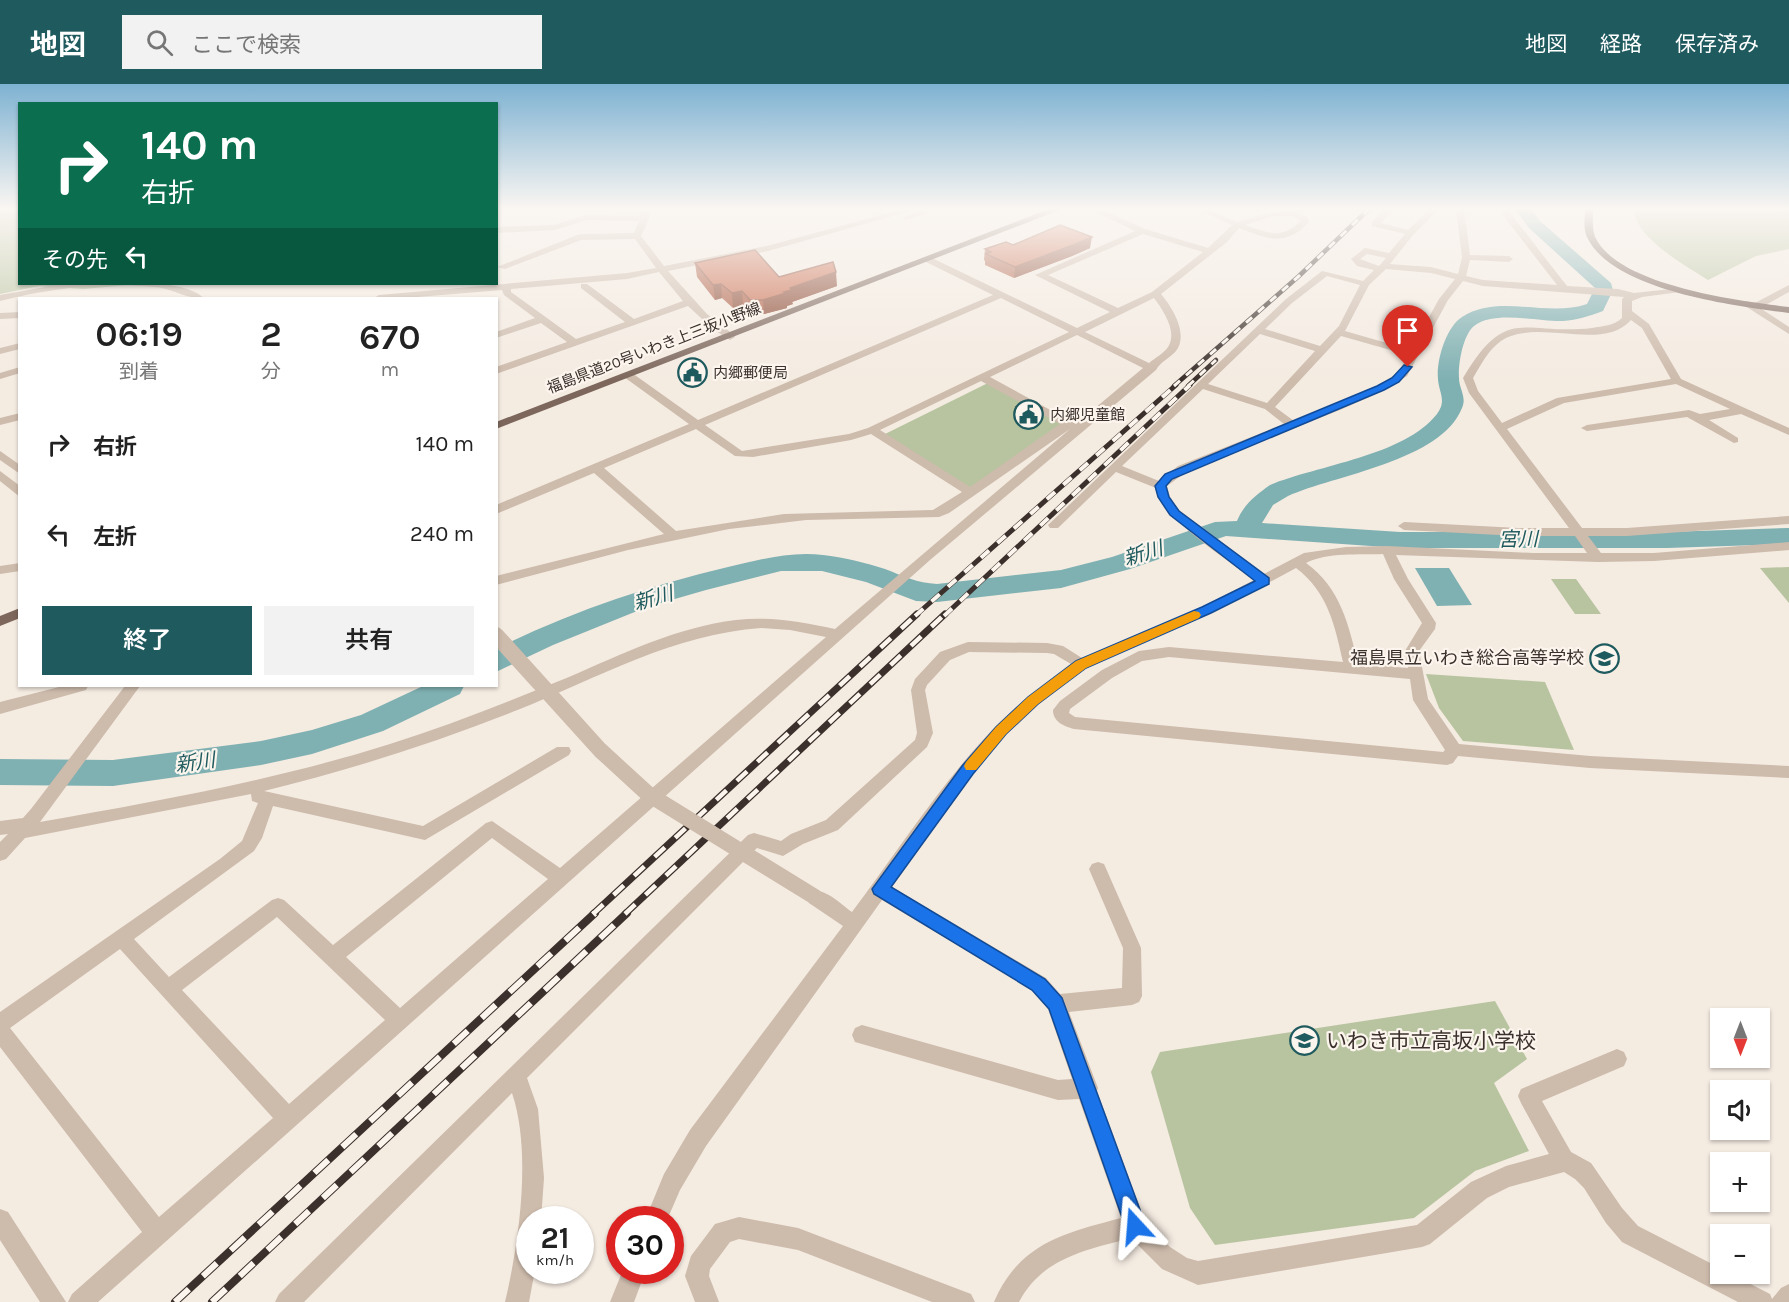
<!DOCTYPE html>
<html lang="ja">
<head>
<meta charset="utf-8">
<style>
	:root { --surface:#fff; --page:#f2f2f2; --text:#222; --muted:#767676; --accent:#1f5a5e }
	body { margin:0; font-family:Karla,"Noto Sans JP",sans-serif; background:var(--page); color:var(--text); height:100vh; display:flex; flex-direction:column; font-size:22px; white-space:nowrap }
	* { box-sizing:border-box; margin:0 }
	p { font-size:20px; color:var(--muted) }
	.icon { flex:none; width:33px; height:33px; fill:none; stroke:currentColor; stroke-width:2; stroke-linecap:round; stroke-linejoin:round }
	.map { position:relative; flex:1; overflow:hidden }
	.details { position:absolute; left:18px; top:213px; width:480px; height:390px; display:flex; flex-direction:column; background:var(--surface); border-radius:0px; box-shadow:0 2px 4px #0004 }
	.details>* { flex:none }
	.guide { position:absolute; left:18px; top:18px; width:480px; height:183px; border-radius:0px; box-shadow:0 2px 4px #0004; background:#0b6e4f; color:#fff; overflow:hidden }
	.needle { width:39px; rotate:180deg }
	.fabs { position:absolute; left:1710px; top:924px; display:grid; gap:12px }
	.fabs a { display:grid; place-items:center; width:60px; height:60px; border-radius:0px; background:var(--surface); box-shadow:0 2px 4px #0004; font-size:30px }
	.speed { position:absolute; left:516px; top:1122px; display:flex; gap:12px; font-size:30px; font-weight:700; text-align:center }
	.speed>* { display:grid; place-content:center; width:78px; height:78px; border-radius:50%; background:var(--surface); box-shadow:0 2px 4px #0004; line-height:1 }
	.speed small { font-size:15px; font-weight:400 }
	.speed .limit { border:9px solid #d22; background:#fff; color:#111 }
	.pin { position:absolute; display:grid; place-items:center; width:51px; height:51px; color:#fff; margin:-62px -26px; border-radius:50% 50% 50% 0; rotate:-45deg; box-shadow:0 0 6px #0007 }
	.pin .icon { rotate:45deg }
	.me { position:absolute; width:66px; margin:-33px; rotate:341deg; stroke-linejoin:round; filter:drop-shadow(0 0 4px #0008) }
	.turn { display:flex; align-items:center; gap:21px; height:126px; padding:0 24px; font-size:27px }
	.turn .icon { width:78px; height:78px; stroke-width:2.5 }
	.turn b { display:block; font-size:42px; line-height:51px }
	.then { display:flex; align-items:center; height:57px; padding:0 24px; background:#0003; gap:12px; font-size:22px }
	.eta { display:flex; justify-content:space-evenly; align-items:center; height:102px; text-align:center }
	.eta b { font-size:36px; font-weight:600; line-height:42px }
	.cta { display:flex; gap:12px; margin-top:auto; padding:12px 24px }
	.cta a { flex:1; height:69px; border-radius:0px; background:var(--accent); color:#fff; font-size:24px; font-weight:600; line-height:69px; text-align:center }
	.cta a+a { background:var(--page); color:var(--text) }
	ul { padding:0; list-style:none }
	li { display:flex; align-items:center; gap:18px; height:90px; padding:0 24px }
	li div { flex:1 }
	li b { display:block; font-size:22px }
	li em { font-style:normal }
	header { display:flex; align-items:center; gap:36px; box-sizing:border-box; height:84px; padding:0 30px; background:var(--accent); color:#fff }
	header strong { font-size:28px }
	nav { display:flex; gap:33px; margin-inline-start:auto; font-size:21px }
	.search { width:420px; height:54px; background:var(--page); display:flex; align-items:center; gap:15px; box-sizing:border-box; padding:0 21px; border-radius:0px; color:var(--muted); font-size:22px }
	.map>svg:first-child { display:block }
</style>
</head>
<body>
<header>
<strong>地図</strong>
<div class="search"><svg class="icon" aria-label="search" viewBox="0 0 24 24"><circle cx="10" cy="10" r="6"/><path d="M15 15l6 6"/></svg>ここで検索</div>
<nav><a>地図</a><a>経路</a><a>保存済み</a></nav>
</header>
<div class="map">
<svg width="1789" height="1218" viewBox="0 0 1789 1218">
	<rect width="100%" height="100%" fill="#f4ebe1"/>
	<g fill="#b8c4a0">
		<path d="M0 125H19L20 200H138L84 205 39 202 0 210Z"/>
		<path d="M1634 125H1789V165L1756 172 1708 196C1686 182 1634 153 1634 125Z"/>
		<path d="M990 298 1068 340 970 408 881 352Z"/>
		<path d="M1789 483V519L1760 484Z"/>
		<path d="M1551 495H1576L1601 530H1575Z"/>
		<path d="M1426 590 1545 598 1574 666 1463 657 1439 624Z"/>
		<path d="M1495 917 1527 975 1494 999 1529 1067 1475 1087 1414 1134 1215 1161 1190 1124 1151 988 1160 968Z"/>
	</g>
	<path fill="#7fb0b2" d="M1415 484H1449L1472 521 1437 522Z"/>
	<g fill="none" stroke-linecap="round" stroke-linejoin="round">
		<g fill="#7fb0b2" fill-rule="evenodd">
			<path d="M1515 125H1531L1540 137 1611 199 1613 206 1603 227C1590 232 1577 236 1563 237 1538 238 1495 226 1474 242 1463 251 1458 280 1459 294 1459 305 1467 313 1462 324 1441 377 1335 391 1288 412L1273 421 1262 439 1400 448H1667L1789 444V460L1667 464H1400L1226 452 1130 485 1061 504 937 518 916 517 866 498 822 487H781L706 506 647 523 553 561 496 588V565C570 528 648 502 728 483 759 476 790 467 823 471 843 473 866 479 885 485 903 492 917 499 937 500L1061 486 1112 473 1215 438 1237 437C1244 420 1256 411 1270 401 1318 381 1404 372 1437 330 1447 317 1439 309 1438 295 1436 277 1446 243 1462 233 1499 209 1547 234 1587 220L1595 204 1529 144Z"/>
			<path d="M423 602H464L460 610 383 647 312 670 261 681 113 702 0 701V675L113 676 261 657 312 646 361 631Z"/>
		</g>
		<g fill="#cdbbac" fill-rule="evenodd">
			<path d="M642 125H650L649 135 641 152 664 182 767 162 903 125H918L768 167 668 187 707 230 734 251 735 253 730 256 713 245 688 222 496 290V283L567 258 541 239 496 254V248L535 234 504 211 502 206 405 214H374L379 211 627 189 656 184 635 155 581 156 505 185 497 183 580 150 634 149 639 137 587 136 555 146 496 149V143L554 141 586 131 640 132ZM659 188 683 217 634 235 587 200H581V204L625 238 576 255 511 208V205L627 195Z"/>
			<path d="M925 125H939L906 136 902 134Z"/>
			<path d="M1089 125H1101L1145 145 1208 164 1232 141 1196 125H1208L1237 138 1274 128 1307 125 1300 130 1307 133 1309 138C1286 163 1267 155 1239 144L1227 158 1161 210C1172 223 1189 250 1176 267 1170 274 1160 278 1156 286L930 476 98 1218H68L72 1210 142 1148 0 963V928L220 775 242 757 258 719 252 717 251 710 25 754 6 775 0 777V758L8 750 0 751V737L23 734 31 725 125 602H140L40 738C158 717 276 696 390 660 451 641 510 617 569 593 622 570 677 543 736 536 770 532 801 538 835 545L1070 345 949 429 939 433 806 436 729 445 628 466 496 501V492L664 450 594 389 496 430V421L689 340 624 293V289H632L698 336 993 211 926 178V174H932L1077 244 1110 228 1035 191 1135 147ZM1274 132H1293L1301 137C1280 156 1269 149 1245 141ZM1143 150 1203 168 1152 208 1118 224 1048 191ZM1001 214 1069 248 868 344 849 350 742 367 705 341ZM1154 214C1163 226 1178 248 1168 263 1164 269 1155 274 1149 279L1085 248ZM1077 251 1143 284 1076 340 990 293ZM981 297 1060 340 970 403 880 346ZM696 345 735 372 753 373 851 356 871 350 962 408 933 426 784 430 676 447 604 384ZM761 544 790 546 826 553 560 784 492 737 486 739 333 861 284 816 278 814 272 816 169 893 134 855 254 767 262 754 273 722 425 756 569 671 571 667 569 663H557L423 742 264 707C351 686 437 658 520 625 599 593 675 550 761 544ZM492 754 548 795 400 924 346 873ZM277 833 385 936 289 1020 182 906ZM120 865 273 1034 159 1133 10 944Z"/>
			<path d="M1385 125H1394L1381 139 1408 146 1430 125H1439L1413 151 1390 180 1431 183 1458 190 1462 173 1456 125H1464L1470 171 1509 172 1513 175 1509 178 1470 176 1466 192 1483 196 1557 201 1498 125H1507L1567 202 1618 205 1634 209 1680 204V208L1642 213 1632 217V227L1649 240 1681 295 1789 344V351L1741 330 1709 336 1738 354V358L1734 359 1687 333 1587 347 1581 344 1587 341 1689 326 1700 330 1730 325 1676 300 1564 319 1507 345 1582 444H1627L1789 432V440L1627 452H1588L1601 469H1654L1789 458V466L1654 477 1598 478 1396 471 1408 495 1436 539 1435 545 1419 567 1428 615 1459 660 1590 672 1789 682V694L1590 684 1458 672 1453 679 1447 681 1074 645C1064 642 1053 638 1053 626L1060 617 1102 586 1139 567 1169 563 1343 578C1335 542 1328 508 1296 484L1212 529 1121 567 1086 584 1038 621 1006 651 973 690 892 803 1046 894 1060 910 1122 904 1123 864 1089 785 1092 780 1098 778 1104 780 1141 864 1142 912 1139 918 1132 921 1069 928 1098 1004 1097 1007 1144 1135 1170 1163 1187 1174 1198 1177 1417 1141 1471 1098 1506 1082 1549 1070 1521 1019 1518 1012 1521 1005 1617 965 1624 968 1627 975 1624 982 1542 1017 1571 1068 1591 1079 1622 1124 1638 1142 1720 1184V1190H1731L1770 1210 1772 1215 1781 1204 1789 1200V1218H1738L1622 1158 1606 1139 1584 1104 1575 1095 1564 1088 1509 1103 1487 1114 1430 1160 1422 1163 1198 1201 1162 1185 1131 1154C1086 1166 1042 1174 1019 1218H994C1019 1159 1065 1149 1121 1134L1079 1015 1058 1016 855 958 852 951 855 944 862 941 1058 996 1072 995 1048 925 1032 906 882 816 706 1062 680 1106 667 1136H645L664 1090 690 1046 843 842 809 819 806 813 809 807C823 802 841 820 852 828 897 768 944 695 996 642 1019 619 1045 600 1071 580L1054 570 1047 569 969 568 950 576 927 601 925 606 933 649 927 663 838 746 803 760 783 772 757 764 527 994 538 1025 544 1094 541 1136H530V1186H535L529 1218H505C519 1159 532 1068 512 1009L304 1218H275L279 1210 748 751 754 749 781 757 791 750 826 736 915 656 917 649 911 606 915 595 940 568 968 558 1047 559 1063 562 1082 574 1202 523 1254 496C1226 474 1164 437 1156 404L1116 388 1058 444H1050L1048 441 1286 215 1322 187 1363 197 1374 186 1357 182 1351 175 1365 164 1389 169 1405 150 1372 142V138ZM1367 170 1386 174 1379 182 1360 175ZM1386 185 1431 189 1455 195 1439 215 1411 266 1345 247 1369 201ZM1327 192 1360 201 1339 242 1320 262 1265 245 1292 219ZM1463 197 1483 202 1624 213 1622 215V234C1613 242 1603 242 1592 244 1524 252 1507 219 1463 294L1469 309 1569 444H1518L1404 438 1398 442 1404 446 1518 452H1575L1587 469H1533L1387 462 1346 463 1304 469 1264 490 1179 426 1170 413 1167 402 1186 388 1342 325 1385 306 1407 292 1448 216ZM1631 236 1642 244 1671 295 1557 314 1502 339 1478 307 1473 294C1481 281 1488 266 1501 257 1536 233 1602 269 1631 236ZM1260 250 1315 267 1267 319 1208 300ZM1341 252 1408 271 1399 288 1377 302 1294 337 1275 323ZM1203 305 1265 325 1284 340 1178 382 1159 397 1122 382ZM1383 470 1394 495 1422 539 1405 567 1408 584 1358 580C1349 541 1340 503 1306 479 1327 468 1359 471 1383 470ZM1169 573 1410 595 1413 616 1445 666 1443 668 1075 633 1069 629 1070 625 1112 594 1142 577Z"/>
			<path d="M62 200C97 200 178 191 204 214 188 216 172 204 155 203 103 198 51 204 0 217V211Z"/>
			<path d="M1789 201V208L1760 224 1789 243V250L1742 220 1747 217 1753 220Z"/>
			<path d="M20 228V234L0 235V229Z"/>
			<path d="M20 259V265L0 270V264Z"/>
			<path d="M20 283V289L0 295V289Z"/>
			<path d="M20 329V336L0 341V334Z"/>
			<path d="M0 367 20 381V390L0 376Z"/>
			<path d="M0 387 20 402V413L0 397Z"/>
			<path d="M20 479V487L0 490V482Z"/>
			<path d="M63 602H88L86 606 0 630V618Z"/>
			<path d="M0 1125 8 1128 66 1218H40L0 1156Z"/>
			<path d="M739 1133 798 1144 971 1210 975 1218H932L798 1166 739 1155 730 1158 710 1185 709 1192 719 1218H695L685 1192 691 1172 715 1140Z"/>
			<path d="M623 1186H646L634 1218H610Z"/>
		</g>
		<g fill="#7d675c" fill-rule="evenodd">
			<path d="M1049 125H1062L496 345V338Z"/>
			<path d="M1585 125H1593C1593 134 1592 145 1595 153 1618 202 1740 217 1789 223V229C1736 222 1612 207 1587 153 1583 145 1585 134 1585 125Z"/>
			<path d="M20 524V534L0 542V532Z"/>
		</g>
		<defs>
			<g id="rail-far3">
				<path d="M1174 302 1299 192 1369 125"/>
				<path d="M1188 302 1216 276"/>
			</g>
			<g id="rail-far2">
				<path d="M915 532 1176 301"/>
				<path d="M944 532 1190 301"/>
			</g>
			<g id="rail-far1">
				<path d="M593 830 917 530"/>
				<path d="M625 830 945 530"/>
			</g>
			<g id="rail">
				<path d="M175 1218 595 829"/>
				<path d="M212 1218 627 829"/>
			</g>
		</defs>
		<use href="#rail-far3" stroke="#3b302b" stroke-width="4.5"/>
		<use href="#rail-far2" stroke="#3b302b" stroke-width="5"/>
		<use href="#rail-far1" stroke="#3b302b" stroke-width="7"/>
		<use href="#rail" stroke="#3b302b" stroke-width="8"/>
		<use href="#rail-far3" stroke="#fbf5ee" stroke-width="3" stroke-dasharray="8" stroke-linecap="butt"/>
		<use href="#rail-far2" stroke="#fbf5ee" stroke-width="4" stroke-dasharray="11" stroke-linecap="butt"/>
		<use href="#rail-far1" stroke="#fbf5ee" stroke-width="4.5" stroke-dasharray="14" stroke-linecap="butt"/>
		<use href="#rail" stroke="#fbf5ee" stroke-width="6" stroke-dasharray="19" stroke-linecap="butt"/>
		<path stroke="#cdbbac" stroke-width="16" d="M496 551 600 666 648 710 815 813"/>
	</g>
	<g fill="#ac5a40">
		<path d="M1013 161 1090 164 1072 172 1014 194 985 181V177L984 176 985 165Z"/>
		<path d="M695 179 837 202 792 218 793 220 787 222V224L764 230H752L743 221 733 224 722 214 715 216 697 193Z"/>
		<path d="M1016 323 1042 324 1041 332 1028 338 1015 331Z"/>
	</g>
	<g fill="#8c4a34">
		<path d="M1092 153 1090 164 1072 172 1014 194 1015 183Z"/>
		<path d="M836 188 837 202 792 218 793 220 787 222V224L764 230 763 216 784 208 790 204Z"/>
		<path d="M721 200 722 214 715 216 713 201Z"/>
		<path d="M742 207 743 221 733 224 732 209Z"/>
		<path d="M1042 324 1041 332 1028 338 1029 330Z"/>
	</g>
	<g fill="#c8694b" stroke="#8c4a34" stroke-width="1.5">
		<path d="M1060 141 1092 153 1073 161 1015 183 986 170 991 168 985 165 1006 158 1013 161Z"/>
		<path d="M755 166 779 193 833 178 836 188 790 204 792 206 784 208 786 209 763 216H750L742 207 732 209 721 200 713 201 695 179Z"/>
		<path d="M1028 316 1042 324 1029 330 1016 323Z"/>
	</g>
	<linearGradient id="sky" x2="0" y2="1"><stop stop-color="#7eb2d2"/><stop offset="0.42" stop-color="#faf6f2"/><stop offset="1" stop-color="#faf6f2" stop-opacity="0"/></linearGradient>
	<rect width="1789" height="296" fill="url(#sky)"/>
	<path fill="#1a73e8" stroke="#114b97" stroke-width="1.5" d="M1404 281 1412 283 1399 298 1384 306 1172 395 1166 402 1169 413 1179 427 1269 494V500L1211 529 1086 584 1038 620 1006 650 973 690 891 803 1045 895 1062 914 1146 1142 1143 1149 1135 1152 1128 1149 1125 1142 1049 925 1032 906 874 810 872 805 962 682 996 643 1028 613 1076 577 1202 523 1255 497 1170 431 1158 413 1155 402 1165 390 1377 302 1392 294Z"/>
	<path fill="#f59e0b" d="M1194 527 1199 528 1201 531 1199 534 1086 584 1038 620 1006 650 976 686H966L964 682 966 678 996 643 1028 613 1076 577Z"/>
	<defs>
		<symbol id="civic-ring" viewBox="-11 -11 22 22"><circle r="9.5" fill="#fbf5ee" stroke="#1f5a5e" stroke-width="1.5"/><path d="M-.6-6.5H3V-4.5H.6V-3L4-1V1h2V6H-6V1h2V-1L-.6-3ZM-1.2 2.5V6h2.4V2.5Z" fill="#1f5a5e"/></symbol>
		<symbol id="school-ring" viewBox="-11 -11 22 22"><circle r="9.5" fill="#fbf5ee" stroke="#1f5a5e" stroke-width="1.5"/><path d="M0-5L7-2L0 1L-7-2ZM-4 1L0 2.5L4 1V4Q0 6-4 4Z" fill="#1f5a5e"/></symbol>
	</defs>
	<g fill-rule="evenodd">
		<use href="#civic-ring" x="676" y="272" width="33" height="33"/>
		<use href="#civic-ring" x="1012" y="314" width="33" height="33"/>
		<use href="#school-ring" x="1588" y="558" width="33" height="33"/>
		<use href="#school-ring" x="1288" y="940" width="33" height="33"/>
	</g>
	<g text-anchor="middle" stroke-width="4.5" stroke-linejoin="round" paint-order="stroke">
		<g font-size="15" fill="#3b302b" stroke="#fbf5ee">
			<text transform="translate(654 264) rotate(-21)" y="5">福島県道20号いわき上三坂小野線</text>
		</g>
		<g font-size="15" fill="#3b302b" stroke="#fbf5ee" text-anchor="start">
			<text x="713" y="294">内郷郵便局</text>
			<text x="1050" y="336">内郷児童館</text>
		</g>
		<g font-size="18" fill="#3b302b" stroke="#fbf5ee" text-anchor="end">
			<text x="1584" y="580">福島県立いわき総合高等学校</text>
		</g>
		<g font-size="20" font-style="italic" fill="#1f5a5e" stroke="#fbf5ee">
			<text transform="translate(1518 455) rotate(-1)" y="7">宮川</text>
			<text transform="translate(1143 469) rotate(-17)" y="7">新川</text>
			<text transform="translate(653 514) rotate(-16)" y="7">新川</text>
			<text transform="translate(195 678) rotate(-8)" y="7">新川</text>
		</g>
		<g font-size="21" fill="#3b302b" stroke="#fbf5ee" text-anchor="start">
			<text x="1326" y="964">いわき市立高坂小学校</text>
		</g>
	</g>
</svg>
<div class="fabs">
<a><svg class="needle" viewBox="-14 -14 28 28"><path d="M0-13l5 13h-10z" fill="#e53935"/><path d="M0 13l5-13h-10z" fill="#767676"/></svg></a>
<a><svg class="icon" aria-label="sound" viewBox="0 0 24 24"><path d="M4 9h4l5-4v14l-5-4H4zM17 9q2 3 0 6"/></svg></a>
<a>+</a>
<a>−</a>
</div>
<div class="speed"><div>21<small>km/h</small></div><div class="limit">30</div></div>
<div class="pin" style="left:1408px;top:283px;background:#d93025"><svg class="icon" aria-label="arrive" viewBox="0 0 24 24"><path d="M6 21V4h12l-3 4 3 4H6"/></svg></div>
<svg class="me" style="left:1135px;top:1142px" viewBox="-20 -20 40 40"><path d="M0-17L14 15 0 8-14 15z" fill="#1a73e8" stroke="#fff" stroke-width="4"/></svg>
<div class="guide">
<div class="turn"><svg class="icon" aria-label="right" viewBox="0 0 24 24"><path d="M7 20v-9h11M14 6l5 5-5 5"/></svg><div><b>140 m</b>右折</div></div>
<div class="then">その先<svg class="icon" aria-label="left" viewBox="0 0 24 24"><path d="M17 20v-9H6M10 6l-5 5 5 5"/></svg></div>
</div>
<section class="details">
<div class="eta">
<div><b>06:19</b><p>到着</p></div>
<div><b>2</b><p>分</p></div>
<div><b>670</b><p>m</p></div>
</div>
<ul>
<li><svg class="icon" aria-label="right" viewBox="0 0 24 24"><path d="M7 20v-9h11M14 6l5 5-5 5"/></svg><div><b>右折</b></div><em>140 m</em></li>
<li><svg class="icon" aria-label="left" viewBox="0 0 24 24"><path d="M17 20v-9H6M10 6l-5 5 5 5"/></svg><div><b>左折</b></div><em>240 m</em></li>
</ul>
<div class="cta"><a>終了</a><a>共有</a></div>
</section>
</div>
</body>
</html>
